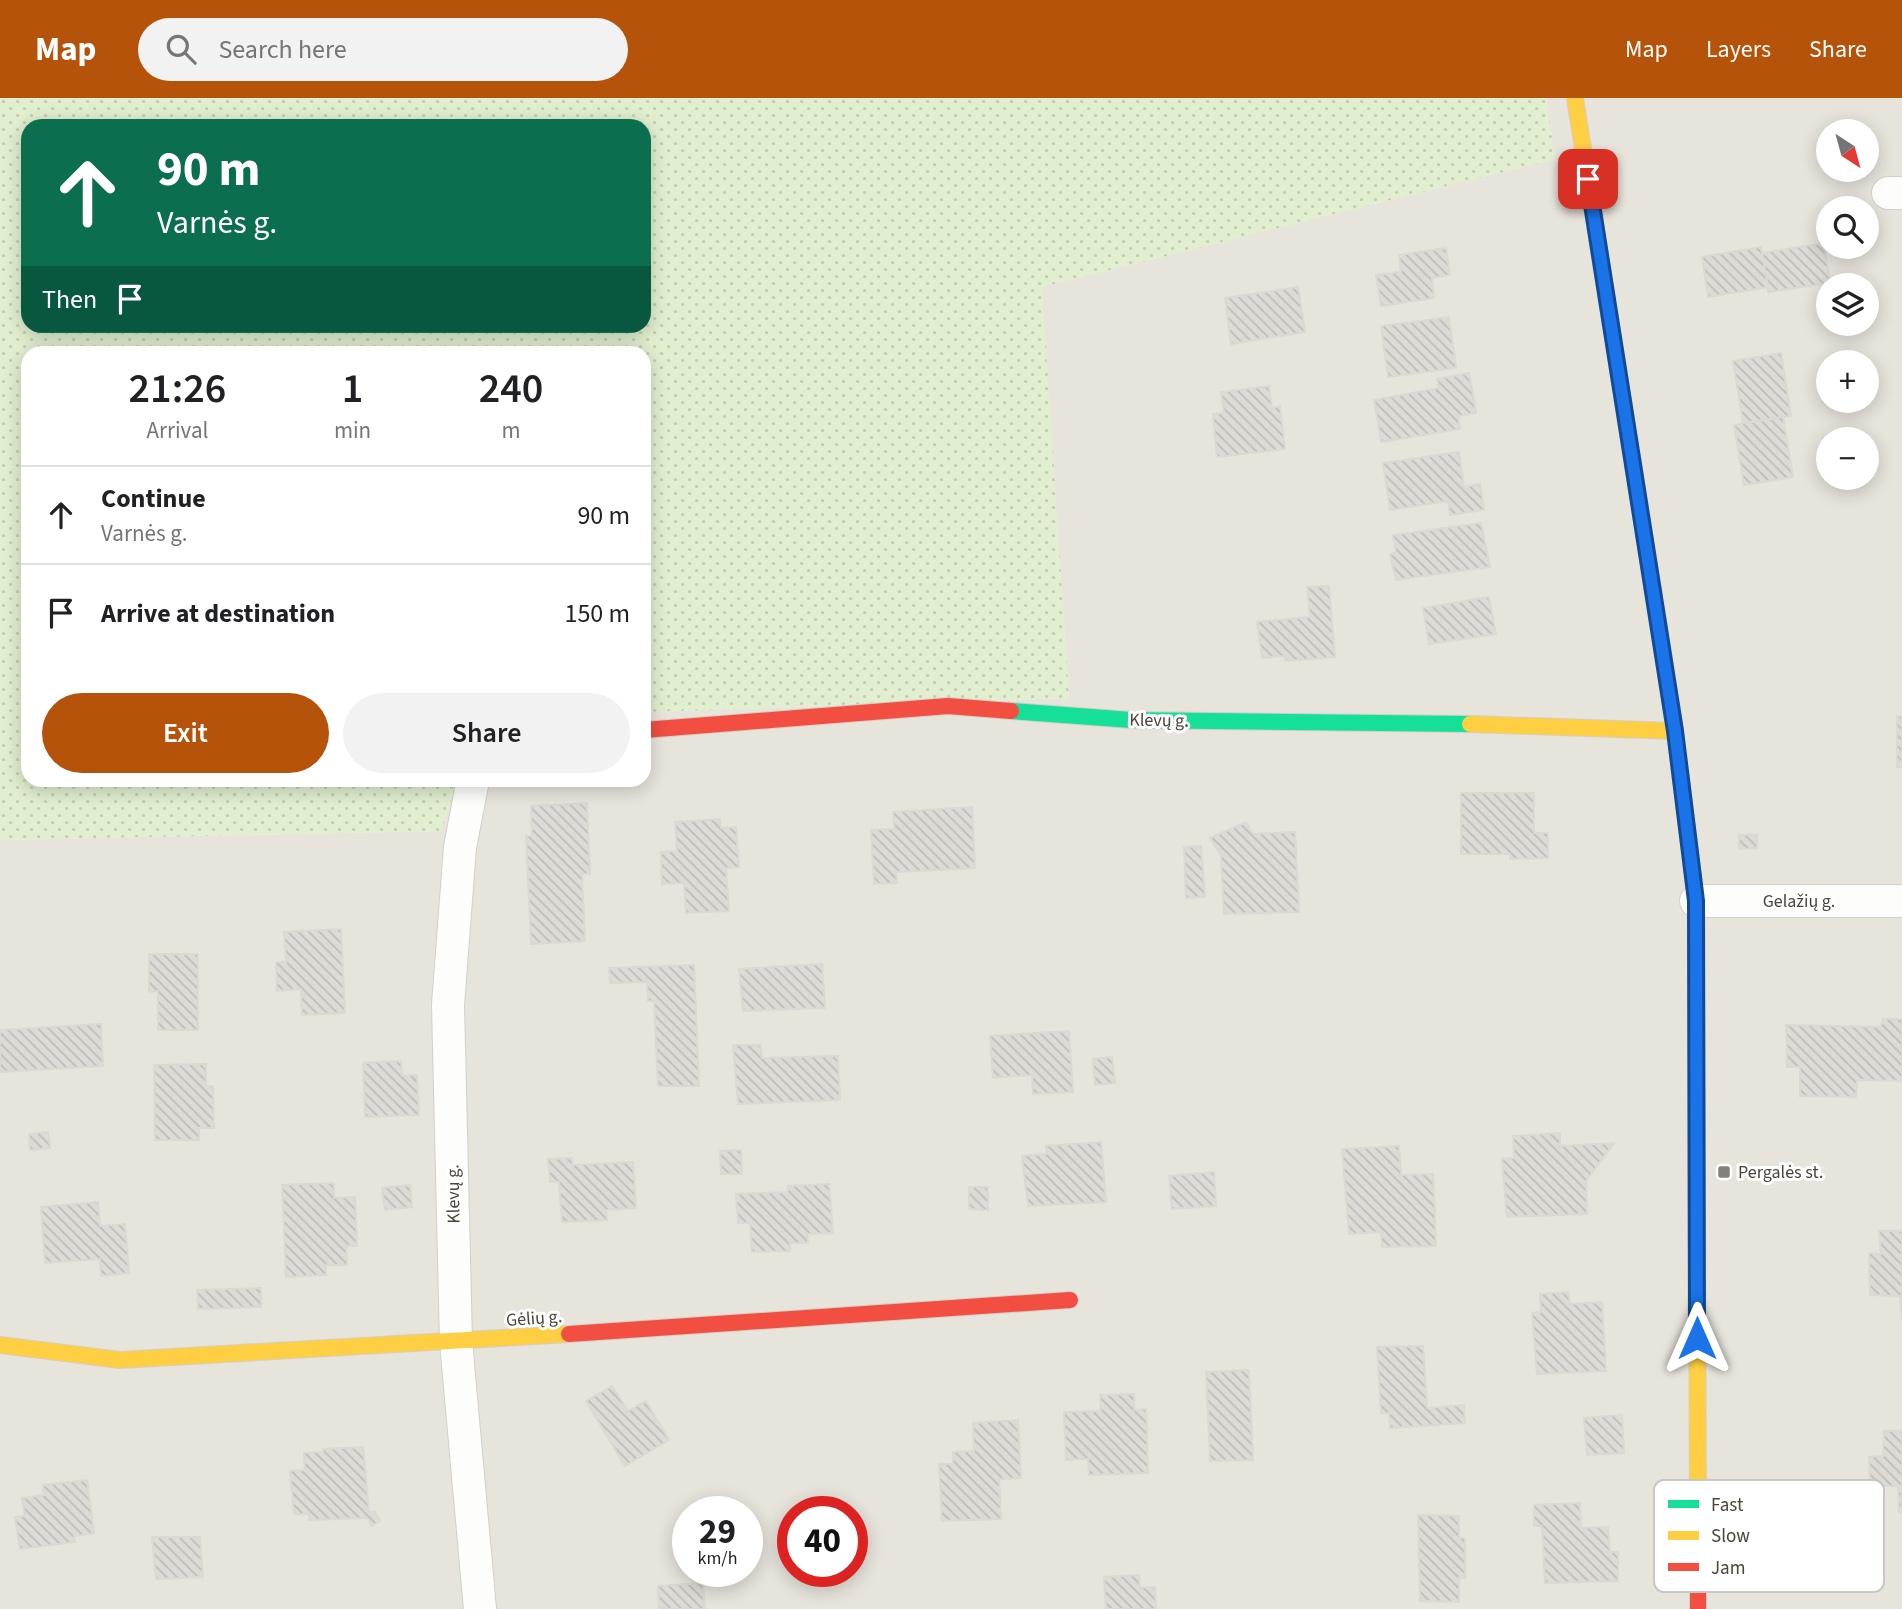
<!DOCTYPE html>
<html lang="en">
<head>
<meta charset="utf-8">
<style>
	:root { --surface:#fff; --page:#f2f2f2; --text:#202124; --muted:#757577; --line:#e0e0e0; --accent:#b45309 }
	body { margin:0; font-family:"Source Sans 3",sans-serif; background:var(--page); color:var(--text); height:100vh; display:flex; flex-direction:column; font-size:26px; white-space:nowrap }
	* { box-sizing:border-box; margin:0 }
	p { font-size:23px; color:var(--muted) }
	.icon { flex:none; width:38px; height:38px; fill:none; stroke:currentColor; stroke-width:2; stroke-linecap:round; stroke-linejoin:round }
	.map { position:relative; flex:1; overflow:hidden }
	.details { position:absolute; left:21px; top:248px; width:630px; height:441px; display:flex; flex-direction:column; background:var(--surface); border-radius:21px; box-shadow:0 4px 18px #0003 }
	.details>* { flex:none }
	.banner { position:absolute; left:21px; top:21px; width:630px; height:214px; border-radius:21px; box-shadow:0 4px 18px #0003; background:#0b6e4f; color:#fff; overflow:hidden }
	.needle { width:46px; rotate:144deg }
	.controls { position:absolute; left:1816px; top:21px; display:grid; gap:14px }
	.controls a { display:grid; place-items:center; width:63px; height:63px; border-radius:50%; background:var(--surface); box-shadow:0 4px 18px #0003; font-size:35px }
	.speed { position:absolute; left:672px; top:1398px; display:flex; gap:14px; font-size:35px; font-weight:700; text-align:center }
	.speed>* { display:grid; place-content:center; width:91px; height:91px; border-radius:50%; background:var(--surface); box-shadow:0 4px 18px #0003; line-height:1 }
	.speed small { font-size:18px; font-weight:400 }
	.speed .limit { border:10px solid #d22; background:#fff; color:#111 }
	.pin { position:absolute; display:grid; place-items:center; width:60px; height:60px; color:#fff; margin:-30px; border-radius:14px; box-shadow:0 4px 10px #0006 }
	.me { position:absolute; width:77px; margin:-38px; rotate:0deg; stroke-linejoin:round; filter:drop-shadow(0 0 5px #0008) }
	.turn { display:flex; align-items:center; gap:24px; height:147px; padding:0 21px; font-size:32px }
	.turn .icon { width:91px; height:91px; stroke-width:2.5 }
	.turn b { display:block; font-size:49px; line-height:60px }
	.then { display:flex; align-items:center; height:66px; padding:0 21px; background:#0003; gap:14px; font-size:26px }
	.eta { display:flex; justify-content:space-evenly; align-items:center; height:119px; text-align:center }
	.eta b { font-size:42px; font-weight:600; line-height:49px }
	.cta { display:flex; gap:14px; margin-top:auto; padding:14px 21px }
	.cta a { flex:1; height:80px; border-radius:42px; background:var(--accent); color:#fff; font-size:28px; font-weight:600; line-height:80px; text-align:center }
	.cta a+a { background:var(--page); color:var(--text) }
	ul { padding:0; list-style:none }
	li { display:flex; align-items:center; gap:21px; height:98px; padding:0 21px; border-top:2px solid var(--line) }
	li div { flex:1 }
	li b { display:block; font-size:26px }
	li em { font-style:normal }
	header { display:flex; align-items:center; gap:42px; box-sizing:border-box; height:98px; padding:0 35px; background:var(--accent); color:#fff }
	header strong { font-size:33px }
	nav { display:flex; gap:38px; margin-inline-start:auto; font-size:24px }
	.search { width:490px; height:63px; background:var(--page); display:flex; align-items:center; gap:18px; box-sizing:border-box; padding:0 24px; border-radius:38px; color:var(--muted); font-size:26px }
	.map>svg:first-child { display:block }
</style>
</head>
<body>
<header>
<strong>Map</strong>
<div class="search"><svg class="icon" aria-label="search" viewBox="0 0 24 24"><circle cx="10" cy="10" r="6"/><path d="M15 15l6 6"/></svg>Search here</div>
<nav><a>Map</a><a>Layers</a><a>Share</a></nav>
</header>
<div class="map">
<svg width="1902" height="1511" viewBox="0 0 1902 1511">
	<defs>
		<pattern id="grass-dots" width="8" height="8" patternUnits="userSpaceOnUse" patternTransform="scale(1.75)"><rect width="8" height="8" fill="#e1eecf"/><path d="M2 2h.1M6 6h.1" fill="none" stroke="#c3cdb2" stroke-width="1.8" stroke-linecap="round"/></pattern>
		<pattern id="building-back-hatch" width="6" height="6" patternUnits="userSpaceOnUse" patternTransform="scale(1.75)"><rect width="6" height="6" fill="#dedbd6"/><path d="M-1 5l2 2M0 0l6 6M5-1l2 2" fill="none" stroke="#c0bdb8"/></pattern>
	</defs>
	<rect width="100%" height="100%" fill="#f4f2ee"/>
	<path fill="#e7e4dc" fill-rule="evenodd" d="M1546 0H1902V1511H0V742L441 733 458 683 644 682V614L1069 600 1041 189 1554 61ZM1829 33H1867V72H1829ZM1829 110H1867V149H1829ZM1829 187H1867V226H1829ZM1829 264H1867V303H1829ZM1829 341H1867V380H1829ZM688 1414H747V1474H688ZM793 1414H852V1474H793Z"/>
	<path fill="url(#grass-dots)" fill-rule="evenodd" d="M0 0H1546L1555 61 1042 189 1069 600 644 614V256H28V682L458 683 441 733 0 742ZM28 28H644V228H28Z"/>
	<g fill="url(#building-back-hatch)" stroke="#dcd9d4" stroke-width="2">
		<path d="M1824 145 1830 185 1768 194 1762 155Z"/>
		<path d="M1761 149 1768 189 1708 199 1702 159Z"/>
		<path d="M1446 150 1450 177 1432 180 1434 200 1381 208 1376 177 1401 174 1399 157Z"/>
		<path d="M1298 189 1305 234 1231 246 1225 200Z"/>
		<path d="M1449 219 1456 270 1388 279 1381 228Z"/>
		<path d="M1781 255 1791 318 1743 325 1733 263Z"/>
		<path d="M1469 275 1476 315 1458 318 1460 331 1381 344 1374 302 1439 290 1437 281Z"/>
		<path d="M1269 288 1272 310 1280 308 1285 351 1217 359 1213 316 1224 315 1221 294Z"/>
		<path d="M1783 319 1793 379 1744 387 1734 327Z"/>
		<path d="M1459 354 1464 389 1480 386 1484 412 1450 417 1448 403 1390 412 1383 365Z"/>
		<path d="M1481 425 1490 469 1396 482 1390 456 1396 455 1393 437Z"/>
		<path d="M1329 488 1335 559 1285 563V558L1262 560 1257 524 1310 519 1307 489Z"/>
		<path d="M1489 499 1496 536 1429 546 1423 510Z"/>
		<rect x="1897" y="618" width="5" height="51"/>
		<path d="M1461 695H1534V735H1548V760L1510 761V756H1461Z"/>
		<path d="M587 705 590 776H582L585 843 531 846 526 738H532L531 708Z"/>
		<path d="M972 709 975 770 896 774 897 785 874 786 871 732 894 731 893 714Z"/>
		<path d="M720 721 721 730 736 729 739 769 726 770 729 813 686 815 684 785 662 786 661 754 677 753 675 724Z"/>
		<path d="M1246 724 1253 736 1295 734 1299 814 1224 816 1221 758 1210 740Z"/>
		<path d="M1739 737H1757V750L1739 751Z"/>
		<path d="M1201 748 1205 799 1186 800 1184 749Z"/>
		<path d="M341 831 345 915 302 917 301 891 277 893 276 864H286L284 834Z"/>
		<path d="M149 856H198V932H158V893L149 894Z"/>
		<path d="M822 866 825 910 743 913 739 871Z"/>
		<path d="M694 867 699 988H658L654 903H648L647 884 610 885 609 870Z"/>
		<path d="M1882 921H1902V983L1857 982 1856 999 1800 998V969H1787L1786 927 1881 929Z"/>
		<path d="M101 926 103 968 0 974V932Z"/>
		<path d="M1069 933 1073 994 1033 996 1032 977 993 980 990 938Z"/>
		<path d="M733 947H760L762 960 838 958 840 1002 738 1006Z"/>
		<path d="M1112 959 1115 985 1095 987 1093 961Z"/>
		<path d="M401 963 402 978 417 977 419 1017 365 1019 363 965Z"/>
		<path d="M206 966V988H213L214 1030H199V1042H155L154 967Z"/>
		<path d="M48 1034 50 1050 30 1052 29 1036Z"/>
		<path d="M1560 1035V1048L1614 1045 1586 1083 1587 1116 1507 1119 1502 1061 1514 1060 1513 1038Z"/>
		<path d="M1101 1044 1106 1104 1028 1108 1022 1058 1047 1056 1046 1048Z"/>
		<path d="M1399 1048 1401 1077 1433 1076 1436 1148 1382 1149 1381 1134 1349 1136 1342 1051Z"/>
		<path d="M741 1052 742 1076H721L720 1053Z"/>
		<path d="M572 1060 573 1067 633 1064 636 1110 606 1112 607 1122 562 1124 559 1084H550L548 1061Z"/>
		<path d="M1214 1074 1216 1108 1172 1111 1169 1078Z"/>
		<path d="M334 1085V1100L355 1099 357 1148H346L347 1167H326V1177L286 1179 282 1087Z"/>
		<path d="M829 1086 833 1135 807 1136 808 1145H790V1153L752 1154 750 1125H738L736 1096 788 1094V1088Z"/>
		<path d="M410 1087 412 1109 385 1112 382 1090Z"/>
		<path d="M969 1089H988V1112L969 1111Z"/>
		<path d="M98 1104 100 1128 125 1126 129 1175 101 1178 100 1161 45 1165 41 1109Z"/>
		<path d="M1879 1133H1902V1221L1900 1198 1870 1197 1869 1155 1881 1156Z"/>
		<path d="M261 1190V1209L198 1211 197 1192Z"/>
		<path d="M1568 1194 1570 1206 1602 1204 1606 1273 1537 1276 1532 1215 1541 1214 1540 1196Z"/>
		<path d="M1423 1248 1427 1310 1464 1307 1465 1325 1390 1330 1389 1315H1381L1377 1249Z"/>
		<path d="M1249 1272 1253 1362 1210 1363 1206 1274Z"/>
		<path d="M612 1288 628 1313 646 1303 669 1342 625 1368 586 1303Z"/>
		<path d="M1134 1296V1312L1146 1311 1148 1375 1089 1377 1088 1361 1066 1362 1064 1314 1101 1313 1100 1297Z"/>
		<path d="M1622 1317 1624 1355 1587 1357 1584 1320Z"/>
		<path d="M1018 1322 1021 1380 999 1381 1001 1421 942 1423 939 1366H953V1354L974 1353 973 1325Z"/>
		<path d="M1884 1333H1902V1414H1899L1898 1388H1870L1869 1359 1883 1358Z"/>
		<path d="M363 1349 369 1414H375L380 1423 372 1428 367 1420 309 1422V1416H294L290 1373 305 1372 304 1355 323 1354V1351Z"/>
		<path d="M87 1382 94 1435 74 1438 75 1444 20 1451 15 1419 25 1418 22 1400 44 1397 43 1387Z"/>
		<path d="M1580 1405 1581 1430 1608 1429 1610 1454H1618V1483L1545 1485 1542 1428H1534V1407Z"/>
		<path d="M1418 1417 1459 1418V1440H1465V1480H1459V1504L1420 1503Z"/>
		<path d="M152 1439H200L203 1479 156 1481Z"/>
		<path d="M1139 1477 1140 1490 1155 1489 1156 1511H1106L1104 1479Z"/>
		<path d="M703 1485 705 1511H659L658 1488Z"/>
	</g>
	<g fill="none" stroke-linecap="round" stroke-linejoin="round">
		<defs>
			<g id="street">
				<path d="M1888 95H1902"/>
				<path d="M473 682 460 749 448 907 456 1244 480 1511"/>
				<path d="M1696 803H1902"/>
			</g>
			<path id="fast" d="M1011 613 1131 622 1470 626"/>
			<g id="slow">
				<path d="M1575 0 1662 549"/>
				<path d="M1470 626 1675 633"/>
				<path d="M1696 931 1698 1416"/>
				<path d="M0 1247 120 1262 569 1236"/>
			</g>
			<g id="jam">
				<path d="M1662 549 1675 633 1696 803V931"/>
				<path d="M644 632 948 608 1011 613"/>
				<path d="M569 1236 1070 1202"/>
				<path d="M1698 1416V1511"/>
			</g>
		</defs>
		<use href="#street" stroke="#d2d0cb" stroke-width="34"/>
		<use href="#fast" stroke="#d3cfc5" stroke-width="18"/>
		<use href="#slow" stroke="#d3cfc5" stroke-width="18"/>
		<use href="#jam" stroke="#d3cfc5" stroke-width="18"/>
		<use href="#street" stroke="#fdfdfc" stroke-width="32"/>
		<use href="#fast" stroke="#16e098" stroke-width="16"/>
		<use href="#slow" stroke="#ffcf43" stroke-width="16"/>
		<use href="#jam" stroke="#f24e42" stroke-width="16"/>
	</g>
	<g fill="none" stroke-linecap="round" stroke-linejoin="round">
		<defs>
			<path id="route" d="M1588 81 1675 633 1696 803 1697 1240"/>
		</defs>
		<use href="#route" stroke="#114b97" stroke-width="18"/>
		<use href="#route" stroke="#1a73e8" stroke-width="12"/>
	</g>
	<rect fill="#868178" stroke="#fff" stroke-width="2.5" x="1717" y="1067" width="14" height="14" rx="3.5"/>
	<g text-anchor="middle" stroke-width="6" stroke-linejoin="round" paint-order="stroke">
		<g font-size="18" fill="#4b4439" stroke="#fff">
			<text transform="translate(1159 622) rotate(1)" y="6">Klevų g.</text>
			<text x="1799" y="809">Gelažių g.</text>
			<text transform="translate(453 1096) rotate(-91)" y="6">Klevų g.</text>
			<text transform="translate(534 1220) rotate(-4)" y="6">Gėlių g.</text>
		</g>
		<g font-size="18" fill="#4b4439" stroke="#fff" text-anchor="start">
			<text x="1738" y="1080">Pergalės st.</text>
		</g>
	</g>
	<rect x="1654" y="1382" width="230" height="112" rx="10" fill="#fff" stroke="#c9c7c4" stroke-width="2"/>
	<rect x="1668" y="1402" width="31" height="8" fill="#16e098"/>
	<rect x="1668" y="1433" width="31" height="9" fill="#ffcf43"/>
	<rect x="1668" y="1465" width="31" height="8" fill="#f24e42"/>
	<g font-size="19" fill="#4b4439">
		<text x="1711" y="1413">Fast</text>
		<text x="1711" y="1444">Slow</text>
		<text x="1711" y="1476">Jam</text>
	</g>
</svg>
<div class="controls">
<a><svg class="needle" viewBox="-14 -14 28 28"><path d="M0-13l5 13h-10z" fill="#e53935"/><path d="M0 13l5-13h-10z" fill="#757577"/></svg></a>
<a><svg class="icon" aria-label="search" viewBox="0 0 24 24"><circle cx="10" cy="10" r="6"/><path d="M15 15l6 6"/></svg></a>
<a><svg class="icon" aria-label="layers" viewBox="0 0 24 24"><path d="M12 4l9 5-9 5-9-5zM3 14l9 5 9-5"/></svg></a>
<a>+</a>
<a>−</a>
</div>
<div class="speed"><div>29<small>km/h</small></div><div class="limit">40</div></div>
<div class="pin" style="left:1588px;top:81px;background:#d93025"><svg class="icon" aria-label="arrive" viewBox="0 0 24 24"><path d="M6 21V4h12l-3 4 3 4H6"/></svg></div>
<svg class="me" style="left:1697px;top:1240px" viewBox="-20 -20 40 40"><path d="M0-17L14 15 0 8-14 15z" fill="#1a73e8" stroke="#fff" stroke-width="4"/></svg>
<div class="banner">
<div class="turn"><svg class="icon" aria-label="ahead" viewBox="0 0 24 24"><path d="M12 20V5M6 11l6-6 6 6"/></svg><div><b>90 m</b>Varnės g.</div></div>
<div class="then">Then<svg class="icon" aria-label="arrive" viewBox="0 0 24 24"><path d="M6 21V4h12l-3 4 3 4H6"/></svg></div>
</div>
<section class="details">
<div class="eta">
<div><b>21:26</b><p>Arrival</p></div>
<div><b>1</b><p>min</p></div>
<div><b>240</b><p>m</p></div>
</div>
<ul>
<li><svg class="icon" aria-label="ahead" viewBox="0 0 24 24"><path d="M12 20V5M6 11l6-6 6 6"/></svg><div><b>Continue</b><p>Varnės g.</p></div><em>90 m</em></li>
<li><svg class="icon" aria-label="arrive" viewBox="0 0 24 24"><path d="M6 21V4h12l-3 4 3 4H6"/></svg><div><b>Arrive at destination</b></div><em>150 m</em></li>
</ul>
<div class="cta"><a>Exit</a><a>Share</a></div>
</section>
</div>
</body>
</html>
